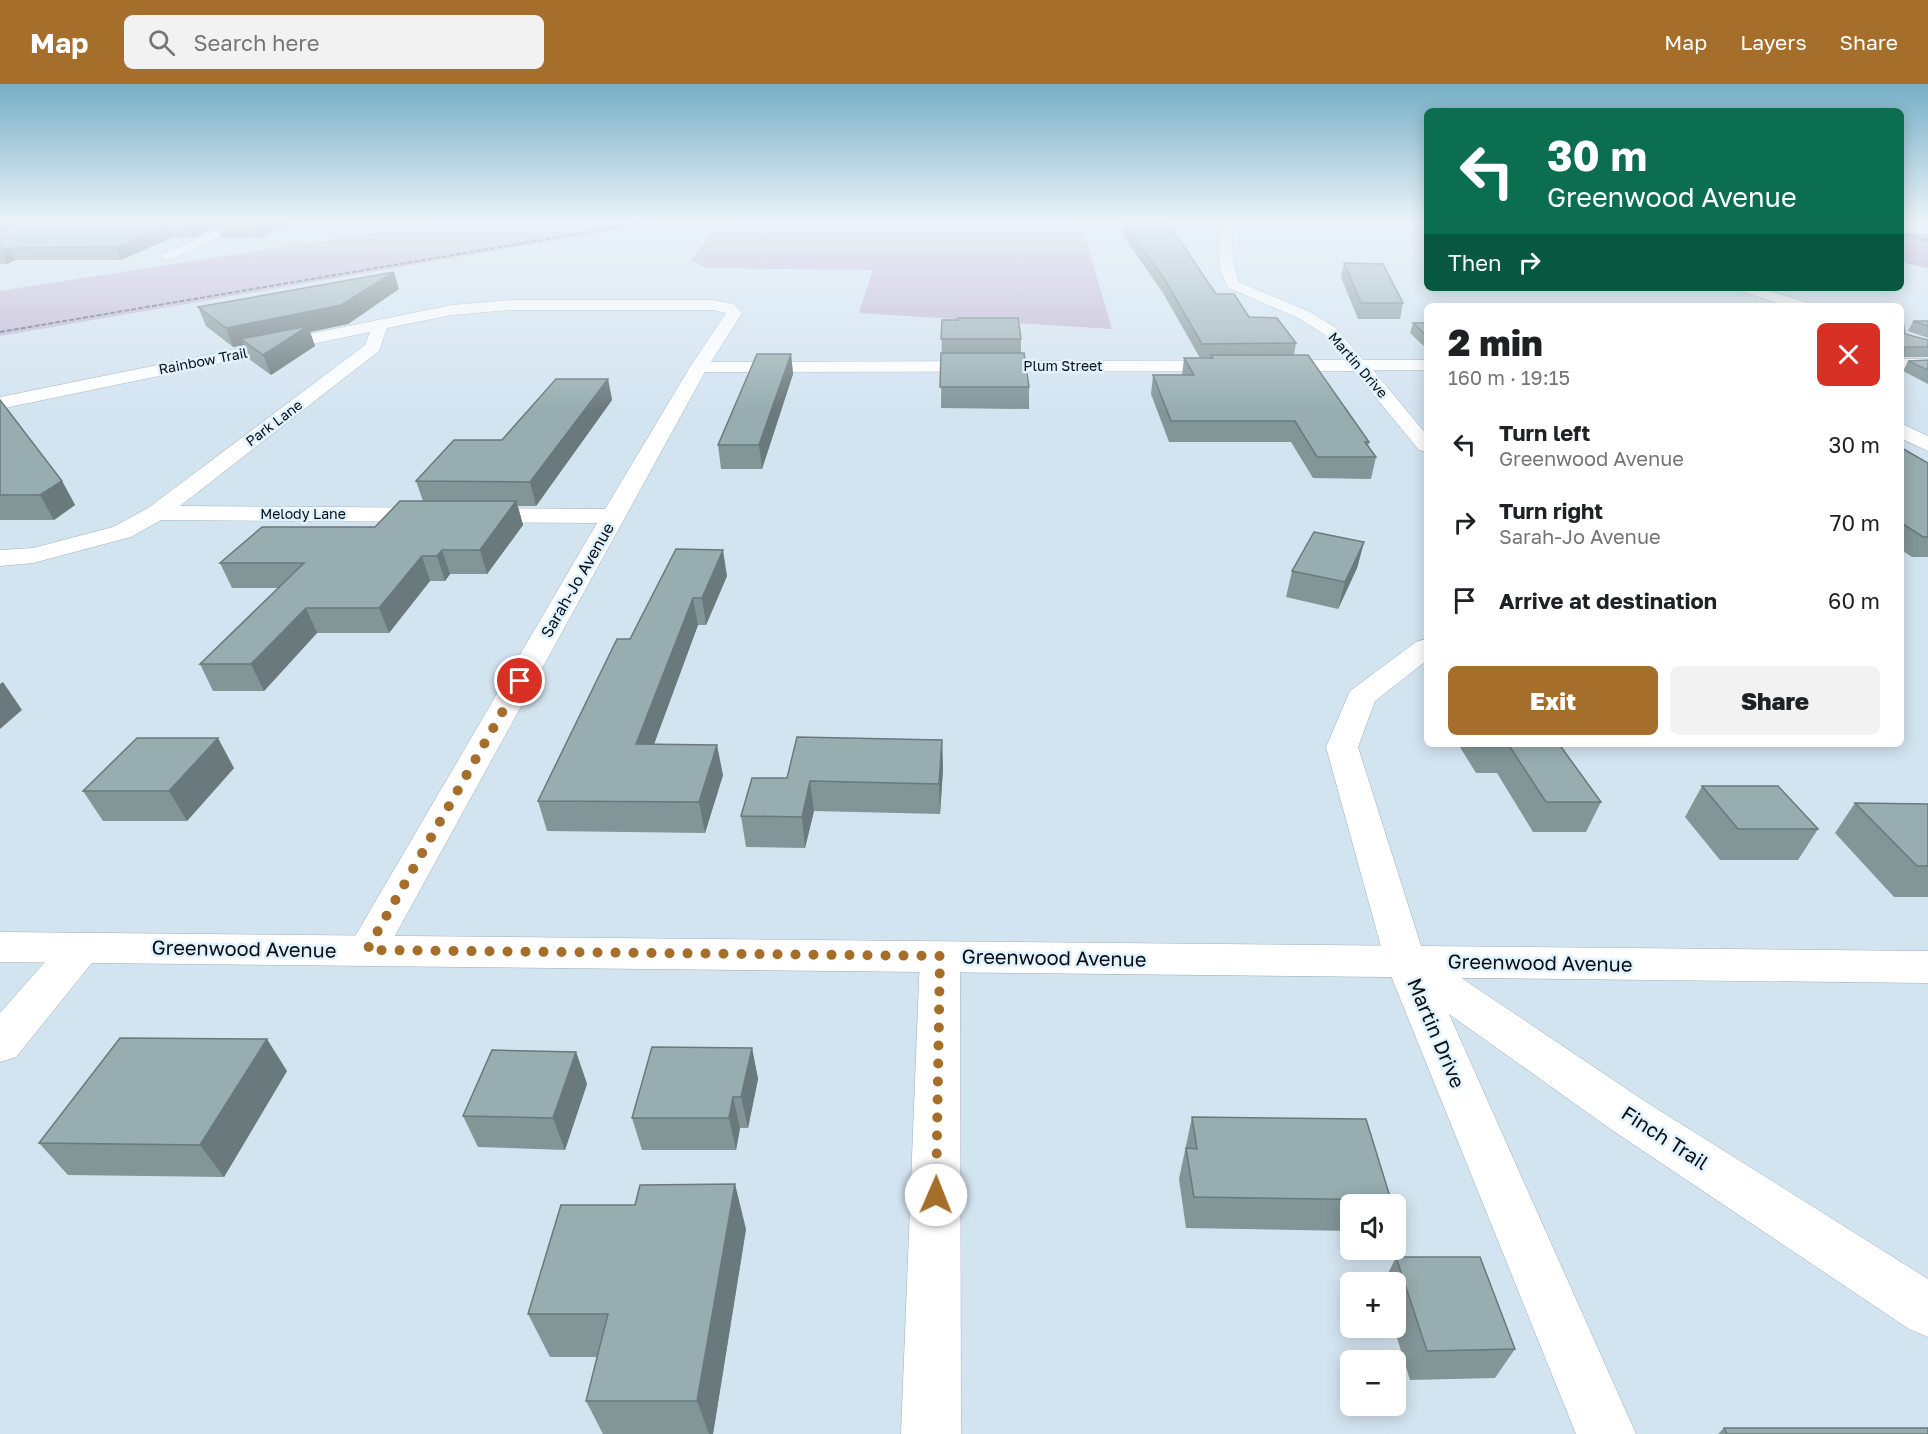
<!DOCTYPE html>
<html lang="en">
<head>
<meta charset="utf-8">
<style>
	:root { --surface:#fff; --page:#f2f2f2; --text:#202124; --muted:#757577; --accent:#a56e2a }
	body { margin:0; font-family:"Golos Text",sans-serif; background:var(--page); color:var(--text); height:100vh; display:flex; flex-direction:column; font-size:22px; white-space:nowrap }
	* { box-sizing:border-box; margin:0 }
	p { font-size:20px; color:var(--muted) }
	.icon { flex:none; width:33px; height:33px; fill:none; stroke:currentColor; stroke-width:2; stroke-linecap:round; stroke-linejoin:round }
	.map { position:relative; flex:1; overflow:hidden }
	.drawer { position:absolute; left:1424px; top:219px; width:480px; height:444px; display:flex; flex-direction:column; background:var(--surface); border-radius:9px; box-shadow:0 3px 15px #0003 }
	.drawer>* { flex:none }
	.hud { position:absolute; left:1424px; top:24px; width:480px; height:183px; border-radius:9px; box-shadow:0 3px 15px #0003; background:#0b6e4f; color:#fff; overflow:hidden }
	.tools { position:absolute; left:1340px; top:1110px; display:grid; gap:12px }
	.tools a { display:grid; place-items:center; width:66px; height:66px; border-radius:9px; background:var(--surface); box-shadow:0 3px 15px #0003; font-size:30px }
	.pin { position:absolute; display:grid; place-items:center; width:51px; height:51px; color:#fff; margin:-26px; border:3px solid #fff; border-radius:50%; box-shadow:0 2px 6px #0007 }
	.me { position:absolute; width:66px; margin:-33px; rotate:1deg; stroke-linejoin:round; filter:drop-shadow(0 0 4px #0008) }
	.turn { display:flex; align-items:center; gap:21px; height:126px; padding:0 24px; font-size:27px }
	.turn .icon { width:78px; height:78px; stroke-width:2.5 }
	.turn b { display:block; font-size:42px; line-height:51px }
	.then { display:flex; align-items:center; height:57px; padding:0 24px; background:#0003; gap:12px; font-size:22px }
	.round { display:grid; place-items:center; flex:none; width:63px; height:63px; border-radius:9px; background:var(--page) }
	.summary { display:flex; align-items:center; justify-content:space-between; height:102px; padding:0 24px }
	h1 { font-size:36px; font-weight:800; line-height:45px }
	.button { display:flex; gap:12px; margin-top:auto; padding:12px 24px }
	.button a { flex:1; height:69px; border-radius:9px; background:var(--accent); color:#fff; font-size:24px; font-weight:800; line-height:69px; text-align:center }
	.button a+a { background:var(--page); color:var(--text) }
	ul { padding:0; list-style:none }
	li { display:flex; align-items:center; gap:18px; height:78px; padding:0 24px }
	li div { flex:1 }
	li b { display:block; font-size:22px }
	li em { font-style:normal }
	header { display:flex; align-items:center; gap:36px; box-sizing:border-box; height:84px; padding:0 30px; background:var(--accent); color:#fff }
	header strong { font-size:28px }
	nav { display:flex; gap:33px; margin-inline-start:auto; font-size:21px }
	.search { width:420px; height:54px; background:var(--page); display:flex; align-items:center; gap:15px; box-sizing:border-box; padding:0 21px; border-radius:9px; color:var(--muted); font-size:22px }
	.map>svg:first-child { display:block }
</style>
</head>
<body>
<header>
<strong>Map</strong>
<div class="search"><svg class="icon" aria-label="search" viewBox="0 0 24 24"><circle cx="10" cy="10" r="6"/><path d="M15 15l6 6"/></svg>Search here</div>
<nav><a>Map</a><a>Layers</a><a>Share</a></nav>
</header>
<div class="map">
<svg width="1928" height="1350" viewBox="0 0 1928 1350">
	<rect width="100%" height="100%" fill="#d3e4f1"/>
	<g fill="#c2b3d3">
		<path d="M435 139H656L0 252V207Z"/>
		<path d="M734 139H1081L1112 245 859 229 873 186 706 184 691 176 718 141Z"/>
	</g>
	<path fill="#ac96c3" d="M1901 148 1928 150V184L1901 178Z"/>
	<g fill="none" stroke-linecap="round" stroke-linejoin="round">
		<path fill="#4e796c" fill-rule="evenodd" d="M1900 147 1928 155V159L1900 150Z"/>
		<defs>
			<g id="minor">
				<path d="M231 139H247L171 175 166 176 159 172Z"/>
				<path d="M1220 139H1232L1233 179 1239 198 1310 228 1336 244 1363 276H1426V286H1373L1426 350V368L1419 366 1354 287 705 288 381 877 367 881 353 877 347 866 597 439 161 436 131 453 33 479 0 482V466L33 464 113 443 148 424 365 261 370 248 0 325V313L452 221 510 216H713L734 220 742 229 711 278 1345 276 1324 250 1298 234 1229 204C1215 184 1219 162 1220 139ZM510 226H713L726 229 690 283 605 425 180 422 379 267 387 244 452 231Z"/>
				<rect x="1900" y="275" width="28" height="10"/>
				<path d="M1900 339 1928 352V367L1900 354Z"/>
				<path d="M1426 555V577L1375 617 1358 663 1423 868 1646 1018 1928 1195V1253L1909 1245 1612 1046 1449 930 1636 1350H1576L1385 877 1326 663 1350 607 1416 558Z"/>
				<path d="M81 849 95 853 101 864 95 875 16 973 0 978V929L67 853Z"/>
				<path d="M940 857 954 861 960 872 961 1350H901L920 872 926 861Z"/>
			</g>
			<path id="tertiary" d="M0 848 1928 867V899L0 878Z"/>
			<path id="secondary" d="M1739 204H1761L1808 219 1811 222H1787L1741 207Z"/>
			<path id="primary" d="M1900 140 1928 142V150L1900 148Z"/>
		</defs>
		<use href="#minor" stroke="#9eafbb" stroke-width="1"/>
		<use href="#tertiary" stroke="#9eafbb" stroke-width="1"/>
		<use href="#secondary" stroke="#9eafbb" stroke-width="1"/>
		<use href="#primary" stroke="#9eafbb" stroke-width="1"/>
		<use href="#minor" fill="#fff" fill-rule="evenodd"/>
		<use href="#tertiary" fill="#fff" fill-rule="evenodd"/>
		<use href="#secondary" fill="#fff" fill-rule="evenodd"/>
		<use href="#primary" fill="#fff" fill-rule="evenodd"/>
		<path stroke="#566068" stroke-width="2" stroke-dasharray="5 2" stroke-linecap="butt" d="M0 248 641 139"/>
	</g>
	<g fill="#829597">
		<path d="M0 139H294L259 154H221L216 143 193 154H171L121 176H16L7 180H0Z"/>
		<path d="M1122 139H1168L1216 210 1249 233 1296 259 1294 271 1369 358 1368 363 1376 373 1371 395 1313 394 1291 358H1169L1151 310 1153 291H1182L1184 274H1200L1163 209 1123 152Z"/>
		<path d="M1344 179 1403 219 1400 235H1358L1341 193Z"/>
		<path d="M399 205 348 240 310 248 315 262 271 291 249 275 244 261 233 263 206 242 198 223Z"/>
		<path d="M942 236 1021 255V269L1029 303V325L941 324Z"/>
		<path d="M1900 237 1905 250 1928 263V273H1903L1900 279Z"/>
		<path d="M1913 237H1928V254L1908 247Z"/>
		<path d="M1413 239H1426V264L1410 249Z"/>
		<path d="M791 270 793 290 762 385H721L718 361Z"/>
		<path d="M1928 276V300L1903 287 1908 277Z"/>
		<path d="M608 295 612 316 536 422H518L523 441 487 490H450L445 497H430L389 549H317L264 607H213L200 580 278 504H232L220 479 375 443 423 417 416 397 502 356Z"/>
		<path d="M0 316 62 397 75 421 54 436H0Z"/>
		<path d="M1900 363 1928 379V473H1912L1900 465Z"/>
		<path d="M1364 458 1357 484 1338 525 1286 513 1292 487Z"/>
		<path d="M727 492 706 541H698L654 660 723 691 705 749 547 747 538 717 630 555Z"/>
		<path d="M942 656 943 685 940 730 814 727 805 764 746 763 741 732 787 694Z"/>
		<path d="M1458 660H1559L1601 718 1586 748H1533L1497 689H1476Z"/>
		<path d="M234 684 187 737H103L83 707Z"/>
		<path d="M1702 702 1818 745 1798 776H1720L1685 733Z"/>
		<path d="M1855 719 1928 720V813H1894L1835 749Z"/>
		<path d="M752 964 758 995 748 1044H740L736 1066H642L632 1034Z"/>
		<path d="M576 968 587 1000 565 1066 478 1063 463 1032Z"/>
		<path d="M287 987 224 1093 68 1091 39 1059Z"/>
		<path d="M1192 1033 1391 1116 1389 1120H1350V1147L1186 1144 1179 1095Z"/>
		<path d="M746 1145 713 1350H603L586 1317 597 1273H550L528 1230Z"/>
		<path d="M1396 1173 1515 1265 1495 1294 1410 1296 1394 1244 1395 1198H1384Z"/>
		<path d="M1724 1344 1928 1350H1718Z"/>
	</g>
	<g fill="#6a797b">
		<path d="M0 139H29L0 149Z"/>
		<path d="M194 139H226L216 142V143L193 154 188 142Z"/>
		<path d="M262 139H294L259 154 255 142Z"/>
		<path d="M166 142 171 154 121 176 115 163Z"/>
		<path d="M10 164 16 176 7 180 1 167Z"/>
		<path d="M394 188 399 205 348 240 310 248 315 262 271 291 263 271 241 255 244 261 233 263 226 244Z"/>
		<path d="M791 270 793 290 762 385 759 361Z"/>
		<path d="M608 295 612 316 536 422 530 398Z"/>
		<path d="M62 397 75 421 54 436 40 411Z"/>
		<path d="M516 417 523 441 487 490 480 466Z"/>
		<path d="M1364 458 1357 484 1338 525 1345 498Z"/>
		<path d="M442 466 450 490 445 497 437 472Z"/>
		<path d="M723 466 727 492 706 541 702 514Z"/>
		<path d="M422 472 430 497 389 549 379 524Z"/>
		<path d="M693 514 698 541 643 690 636 660Z"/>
		<path d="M306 524 317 549 264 607 251 580Z"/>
		<path d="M3 598 22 626 0 645V600Z"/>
		<path d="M218 654 234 684 187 737 169 707Z"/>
		<path d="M942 656 943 685 940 730 939 700Z"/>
		<path d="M717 661 723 691 705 749 699 718Z"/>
		<path d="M810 697 814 727 805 764 802 733Z"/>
		<path d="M267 955 287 987 224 1093 200 1061Z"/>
		<path d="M752 964 758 995 748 1044 741 1013Z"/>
		<path d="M576 968 587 1000 565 1066 553 1034Z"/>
		<path d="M733 1013 740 1044 736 1066 729 1034Z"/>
		<path d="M735 1100 746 1145 713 1350H709L697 1317Z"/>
	</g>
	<g fill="#97adb0" stroke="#6a797b" stroke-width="1.5">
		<path d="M22 139H194L188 142H166L115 163 10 164 0 167V147Z"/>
		<path d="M222 139H262L255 142H216Z"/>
		<path d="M1124 139H1168L1216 210H1234L1249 233 1277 234 1296 259 1202 260 1165 196Z"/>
		<path d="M1344 179 1383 180 1403 219H1361Z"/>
		<path d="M394 188 341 221 226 244 198 223Z"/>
		<path d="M958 234H1018L1021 255H941L942 236H958Z"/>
		<path d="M1900 237H1903L1905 250 1928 256V263H1905L1903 274 1900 273Z"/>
		<path d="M1913 237H1928V242Z"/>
		<path d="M1413 239H1426V251Z"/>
		<path d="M308 242 263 271 241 255Z"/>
		<path d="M941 269H1024L1029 303H940Z"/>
		<path d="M757 270H791L759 361H718Z"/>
		<path d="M1211 271H1308L1369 358H1365L1376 373H1317L1295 337H1171L1153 291H1194L1184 274H1213Z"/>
		<path d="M1928 276V286L1908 277Z"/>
		<path d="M556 295H608L530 398 416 397 454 356H502Z"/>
		<path d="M0 316 62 397 40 411H0Z"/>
		<path d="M1900 363 1928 379V453H1923L1900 438Z"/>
		<path d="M400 417H516L480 466H442L437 472H422L379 524H306L251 580H200L304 479H220L262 443H375Z"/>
		<path d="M1314 448 1364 458 1345 498 1292 487Z"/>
		<path d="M676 465 723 466 702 514H693L636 660 717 661 699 718 538 717 617 555H630Z"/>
		<path d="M797 653 942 656 939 700 810 697 802 733 741 732 752 694H787Z"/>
		<path d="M137 654H218L169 707H83Z"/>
		<path d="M1508 660H1559L1601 718H1546Z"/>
		<path d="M1702 702H1778L1818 745H1738Z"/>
		<path d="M1855 719 1928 720V782H1917Z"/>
		<path d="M120 954 267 955 200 1061 39 1059Z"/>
		<path d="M652 963 752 964 741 1013H733L729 1034H632Z"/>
		<path d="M492 966 576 968 553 1034 463 1032Z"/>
		<path d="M1192 1033 1366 1035 1391 1116 1194 1113 1186 1064 1197 1065Z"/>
		<path d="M735 1100 697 1317H586L608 1230H528L561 1121H635L640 1101Z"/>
		<path d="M1396 1173H1480L1515 1265 1427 1267Z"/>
		<path d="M1724 1344H1928V1350H1727Z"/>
	</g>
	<linearGradient id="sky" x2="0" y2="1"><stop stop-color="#76afc6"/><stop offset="0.42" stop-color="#ebf3f9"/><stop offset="1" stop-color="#ebf3f9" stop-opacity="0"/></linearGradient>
	<rect width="1928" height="328" fill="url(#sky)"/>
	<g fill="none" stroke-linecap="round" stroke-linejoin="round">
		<path stroke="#a56e2a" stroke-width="10" stroke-dasharray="0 18" d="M520 597 367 866 940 872 936 1111"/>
	</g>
	<g text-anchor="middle" stroke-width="5" stroke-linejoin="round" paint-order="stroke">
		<g font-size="14" fill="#090e13" stroke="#e0f2fe">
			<text transform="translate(203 277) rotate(-11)" y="5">Rainbow Trail</text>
			<text transform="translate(1358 281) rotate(49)" y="5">Martin Drive</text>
			<text x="1063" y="287">Plum Street</text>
			<text transform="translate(274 339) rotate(-37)" y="5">Park Lane</text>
			<text x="303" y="435">Melody Lane</text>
		</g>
		<g font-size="16" fill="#090e13" stroke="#e0f2fe">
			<text transform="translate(577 496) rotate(-60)" y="6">Sarah-Jo Avenue</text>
		</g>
		<g font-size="20" fill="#090e13" stroke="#e0f2fe">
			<text transform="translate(244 865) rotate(1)" y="7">Greenwood Avenue</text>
			<text transform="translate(1054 874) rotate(1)" y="7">Greenwood Avenue</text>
			<text transform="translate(1540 879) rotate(1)" y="7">Greenwood Avenue</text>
			<text transform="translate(1436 949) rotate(67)" y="7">Martin Drive</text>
			<text transform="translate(1665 1054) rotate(33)" y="7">Finch Trail</text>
		</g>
	</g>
</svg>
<div class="tools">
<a><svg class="icon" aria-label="sound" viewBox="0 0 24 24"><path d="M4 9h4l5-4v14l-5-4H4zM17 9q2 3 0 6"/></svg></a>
<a>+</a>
<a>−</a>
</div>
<div class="pin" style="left:520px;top:597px;background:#d93025"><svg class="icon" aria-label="arrive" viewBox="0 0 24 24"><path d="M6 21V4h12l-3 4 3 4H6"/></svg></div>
<svg class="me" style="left:936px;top:1111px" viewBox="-20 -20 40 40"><circle r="19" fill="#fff"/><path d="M0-13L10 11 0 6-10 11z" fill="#a56e2a"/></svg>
<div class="hud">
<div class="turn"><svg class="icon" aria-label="left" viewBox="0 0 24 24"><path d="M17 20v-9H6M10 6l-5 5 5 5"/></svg><div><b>30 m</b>Greenwood Avenue</div></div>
<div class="then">Then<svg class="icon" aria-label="right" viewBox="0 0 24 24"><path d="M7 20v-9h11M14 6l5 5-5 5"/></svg></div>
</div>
<section class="drawer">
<div class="summary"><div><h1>2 min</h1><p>160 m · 19:15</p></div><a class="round" style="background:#d93025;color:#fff"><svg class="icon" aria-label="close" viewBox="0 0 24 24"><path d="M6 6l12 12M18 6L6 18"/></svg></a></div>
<ul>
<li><svg class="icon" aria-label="left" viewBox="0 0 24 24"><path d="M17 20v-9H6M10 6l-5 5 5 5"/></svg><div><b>Turn left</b><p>Greenwood Avenue</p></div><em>30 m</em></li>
<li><svg class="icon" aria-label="right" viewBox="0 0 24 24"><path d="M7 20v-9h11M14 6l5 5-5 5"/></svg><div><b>Turn right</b><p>Sarah-Jo Avenue</p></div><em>70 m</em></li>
<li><svg class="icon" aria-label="arrive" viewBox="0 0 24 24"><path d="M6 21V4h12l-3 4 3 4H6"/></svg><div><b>Arrive at destination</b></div><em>60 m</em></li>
</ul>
<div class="button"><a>Exit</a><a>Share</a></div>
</section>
</div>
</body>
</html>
